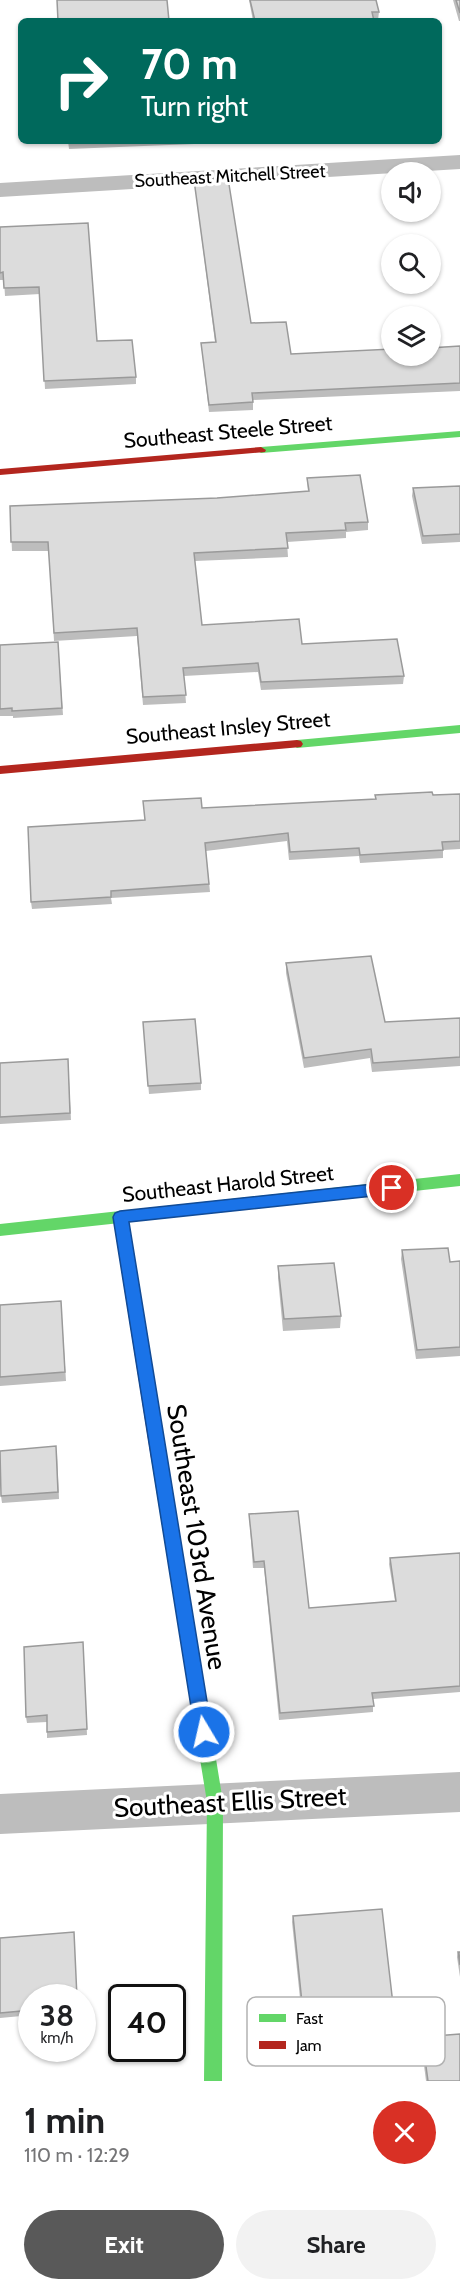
<!DOCTYPE html>
<html lang="en">
<head>
<meta charset="utf-8">
<style>
	:root { --surface:#fff; --page:#f2f2f2; --text:#202124; --muted:#757577; --accent:#595959 }
	body { margin:0; font-family:Cabin,sans-serif; background:var(--page); color:var(--text); height:100vh; display:flex; flex-direction:column; font-size:22px; white-space:nowrap }
	* { box-sizing:border-box; margin:0 }
	p { font-size:20px; color:var(--muted) }
	.icon { flex:none; width:33px; height:33px; fill:none; stroke:currentColor; stroke-width:2; stroke-linecap:round; stroke-linejoin:round }
	.map { position:relative; height:2081px; overflow:hidden }
	.sheet { display:flex; flex-direction:column; background:var(--surface); flex:1 }
	.sheet>* { flex:none }
	.guide { position:absolute; left:18px; top:18px; width:424px; height:126px; border-radius:9px; box-shadow:0 2px 4px #0004; background:#00695c; color:#fff; overflow:hidden }
	.fabs { position:absolute; left:381px; top:162px; display:grid; gap:12px }
	.fabs a { display:grid; place-items:center; width:60px; height:60px; border-radius:50%; background:var(--surface); box-shadow:0 2px 4px #0004; font-size:30px }
	.speed { position:absolute; left:18px; top:1984px; display:flex; gap:12px; font-size:30px; font-weight:700; text-align:center }
	.speed>* { display:grid; place-content:center; width:78px; height:78px; border-radius:50%; background:var(--surface); box-shadow:0 2px 4px #0004; line-height:1 }
	.speed small { font-size:15px; font-weight:400 }
	.speed .limit { border:3px solid #111; border-radius:9px; background:#fff; color:#111 }
	.pin { position:absolute; display:grid; place-items:center; width:51px; height:51px; color:#fff; margin:-26px; border:3px solid #fff; border-radius:50%; box-shadow:0 2px 6px #0007 }
	.me { position:absolute; width:66px; margin:-33px; rotate:351deg; stroke-linejoin:round; filter:drop-shadow(0 0 4px #0008) }
	.turn { display:flex; align-items:center; gap:21px; height:126px; padding:0 24px; font-size:27px }
	.turn .icon { width:78px; height:78px; stroke-width:2.5 }
	.turn b { display:block; font-size:42px; line-height:51px }
	.round { display:grid; place-items:center; flex:none; width:63px; height:63px; border-radius:32px; background:var(--page) }
	.head { display:flex; align-items:center; justify-content:space-between; height:102px; padding:0 24px }
	h1 { font-size:36px; font-weight:700; line-height:45px }
	.cta { display:flex; gap:12px; margin-top:auto; padding:12px 24px }
	.cta a { flex:1; height:69px; border-radius:36px; background:var(--accent); color:#fff; font-size:24px; font-weight:700; line-height:69px; text-align:center }
	.cta a+a { background:var(--page); color:var(--text) }
	.map>svg:first-child { display:block }
</style>
</head>
<body>
<div class="map">
<svg width="460" height="2081" viewBox="0 0 460 2081">
	<rect width="100%" height="100%" fill="#fff"/>
	<g fill="none" stroke-linecap="round" stroke-linejoin="round">
		<g fill="#bdbdbd" fill-rule="evenodd">
			<path d="M460 155V169L0 197V183Z"/>
			<path d="M460 1772V1812L0 1834V1794Z"/>
		</g>
		<g fill="#63d668" fill-rule="evenodd">
			<path d="M460 431V437L261 453 256 450 261 447Z"/>
			<path d="M460 725V733L297 748 291 744 297 740Z"/>
			<path d="M460 1174V1186L0 1236V1224Z"/>
			<path d="M159 1451 164 1453 167 1458 223 1802 222 2081H204L207 1802 151 1458 154 1453Z"/>
		</g>
		<g fill="#b3261e" fill-rule="evenodd">
			<path d="M261 447 266 450 265 452 0 475V469Z"/>
			<path d="M297 740 301 741 303 744 301 747 0 774V766Z"/>
			<path d="M120 1211 125 1213 127 1217 167 1458 164 1463 159 1465 154 1463 151 1458 113 1217 115 1213Z"/>
		</g>
	</g>
	<g fill="#bdbdbd">
		<path d="M249 0H376L379 12 378 20H374V21H253Z"/>
		<path d="M453 0H460V21H459Z"/>
		<path d="M68 141H194V144L69 149Z"/>
		<path d="M194 180 251 323 291 354 460 346V391L253 400V410L209 412 201 343 215 342 195 187Z"/>
		<path d="M0 227 97 341 136 377V384L45 389 40 294 5 296 4 280H0Z"/>
		<path d="M307 478 368 522V530L346 532V538L287 542 288 557 195 561 202 625 302 644 404 676 403 684 261 690 258 672 184 676 186 703 143 705 137 636 54 641 49 551H12L10 506 217 498 308 492Z"/>
		<path d="M460 486V542L422 544 412 496 413 488Z"/>
		<path d="M58 642 63 715 13 718V716H0V645Z"/>
		<path d="M460 794V849L443 850V858L360 863 359 856 289 860 287 841 206 851 210 892 111 898 112 904 32 909 31 902 145 820 202 808 375 799V795H433Z"/>
		<path d="M286 963 385 1022 460 1018V1066L372 1072 370 1058 304 1068 286 973Z"/>
		<path d="M143 1022 201 1083V1090L149 1094Z"/>
		<path d="M68 1059 71 1120 0 1124V1063Z"/>
		<path d="M402 1250 450 1262 460 1261V1356L416 1359 401 1259Z"/>
		<path d="M278 1266 341 1316 340 1328 283 1331 278 1278Z"/>
		<path d="M61 1301 66 1381 0 1386V1305Z"/>
		<path d="M57 1453 59 1499 2 1503 1 1496Z"/>
		<path d="M249 1514 309 1608 395 1601 389 1564 390 1558 460 1553V1692L373 1699V1712L279 1720 264 1568H253Z"/>
		<path d="M83 1642 87 1735 47 1738V1722L27 1723 26 1717Z"/>
		<path d="M293 1916 394 2013 393 2019 303 2027 292 1922Z"/>
		<path d="M0 1938H75L32 1998V2015L0 2018Z"/>
		<path d="M458 1952H460V1977L457 1957Z"/>
		<path d="M422 2037 460 2081H426L421 2042Z"/>
	</g>
	<g fill="#dcdcdc" stroke="#9a9a9a" stroke-width="1.5">
		<path d="M57 0H167L169 21H58Z"/>
		<path d="M250 0H376L379 12H372L374 21H255Z"/>
		<path d="M456 0H460V13Z"/>
		<path d="M228 178 251 323 286 322 291 354 392 349V356H430V348L460 346V383L252 393 253 402 209 405 201 343 216 342 194 180Z"/>
		<path d="M88 223 97 341 132 340 136 377 44 381 39 287 4 288 3 272 0 273V227Z"/>
		<path d="M360 475 368 522 345 523 346 530 286 533 288 548 194 553 202 625 299 619 302 644 397 639 404 676 261 682 258 663 183 668 186 695 143 697 137 628 54 633 48 542H11L10 506 217 498 309 491 307 478Z"/>
		<path d="M460 486V534L423 536 413 488Z"/>
		<path d="M58 642 62 708 12 711V708L0 709V645Z"/>
		<path d="M432 792 433 795 460 794V841L442 842 443 850 360 855 359 848 290 852 288 833 205 843 209 884 111 891V897L31 902 28 827 145 820 143 801 201 798 202 808 376 799 375 795Z"/>
		<path d="M371 956 385 1022 460 1018V1057L373 1063 371 1049 304 1058 286 963Z"/>
		<path d="M195 1019 201 1083 148 1086 143 1022Z"/>
		<path d="M68 1059 70 1113 0 1117V1063Z"/>
		<path d="M448 1248 450 1262 460 1261V1347L417 1350 402 1250Z"/>
		<path d="M334 1263 341 1316 284 1319 278 1266Z"/>
		<path d="M61 1301 65 1372 0 1377V1305Z"/>
		<path d="M56 1446 58 1492 1 1496 0 1451Z"/>
		<path d="M298 1511 309 1608 396 1601 390 1558 460 1553V1686L372 1693 374 1706 280 1713 264 1561 254 1562 249 1514Z"/>
		<path d="M83 1642 87 1729 47 1732V1715L26 1717 24 1647Z"/>
		<path d="M382 1909 394 2013 304 2022 293 1916Z"/>
		<path d="M74 1932 77 1998H32V2010L0 2013V1938Z"/>
		<path d="M458 1952H460V1965Z"/>
		<path d="M460 2034V2081H428L422 2037Z"/>
	</g>
	<path fill="#1a73e8" stroke="#114b97" stroke-width="1.5" d="M392 1182 397 1184 399 1188 397 1192 392 1194 129 1222 212 1732 210 1737 204 1740 198 1737 195 1732 113 1217 115 1213 120 1211Z"/>
	<g text-anchor="middle" stroke-width="6" stroke-linejoin="round" paint-order="stroke">
		<g font-size="18" fill="#000" stroke="#fff">
			<text transform="translate(230 176) rotate(-3)" y="6">Southeast Mitchell Street</text>
		</g>
		<g font-size="21" fill="#000" stroke="#fff">
			<text transform="translate(228 432) rotate(-5)" y="7">Southeast Steele Street</text>
			<text transform="translate(228 728) rotate(-5)" y="7">Southeast Insley Street</text>
			<text transform="translate(228 1184) rotate(-6)" y="7">Southeast Harold Street</text>
		</g>
		<g font-size="26" fill="#000" stroke="#fff">
			<text transform="translate(197 1537) rotate(81)" y="9">Southeast 103rd Avenue</text>
			<text transform="translate(230 1802) rotate(-3)" y="9">Southeast Ellis Street</text>
		</g>
	</g>
	<rect x="247" y="1997" width="198" height="69" rx="9" fill="#fff" stroke="#b2b2b2" stroke-width="1.5"/>
	<rect x="259" y="2014" width="27" height="8" fill="#63d668"/>
	<rect x="259" y="2041" width="27" height="8" fill="#b3261e"/>
	<g font-size="16" fill="#000">
		<text x="296" y="2024">Fast</text>
		<text x="296" y="2051">Jam</text>
	</g>
</svg>
<div class="fabs">
<a><svg class="icon" aria-label="sound" viewBox="0 0 24 24"><path d="M4 9h4l5-4v14l-5-4H4zM17 9q2 3 0 6"/></svg></a>
<a><svg class="icon" aria-label="search" viewBox="0 0 24 24"><circle cx="10" cy="10" r="6"/><path d="M15 15l6 6"/></svg></a>
<a><svg class="icon" aria-label="layers" viewBox="0 0 24 24"><path d="M12 4l9 5-9 5-9-5zM3 14l9 5 9-5"/></svg></a>
</div>
<div class="speed"><div>38<small>km/h</small></div><div class="limit">40</div></div>
<div class="pin" style="left:392px;top:1188px;background:#d93025"><svg class="icon" aria-label="arrive" viewBox="0 0 24 24"><path d="M6 21V4h12l-3 4 3 4H6"/></svg></div>
<svg class="me" style="left:204px;top:1732px" viewBox="-20 -20 40 40"><circle r="17" fill="#1a73e8" stroke="#fff" stroke-width="3"/><path d="M0-11L8 9 0 5-8 9z" fill="#fff"/></svg>
<div class="guide">
<div class="turn"><svg class="icon" aria-label="right" viewBox="0 0 24 24"><path d="M7 20v-9h11M14 6l5 5-5 5"/></svg><div><b>70 m</b>Turn right</div></div>
</div>
</div>
<section class="sheet">
<div class="head"><div><h1>1 min</h1><p>110 m · 12:29</p></div><a class="round" style="background:#d93025;color:#fff"><svg class="icon" aria-label="close" viewBox="0 0 24 24"><path d="M6 6l12 12M18 6L6 18"/></svg></a></div>
<div class="cta"><a>Exit</a><a>Share</a></div>
</section>
</body>
</html>
